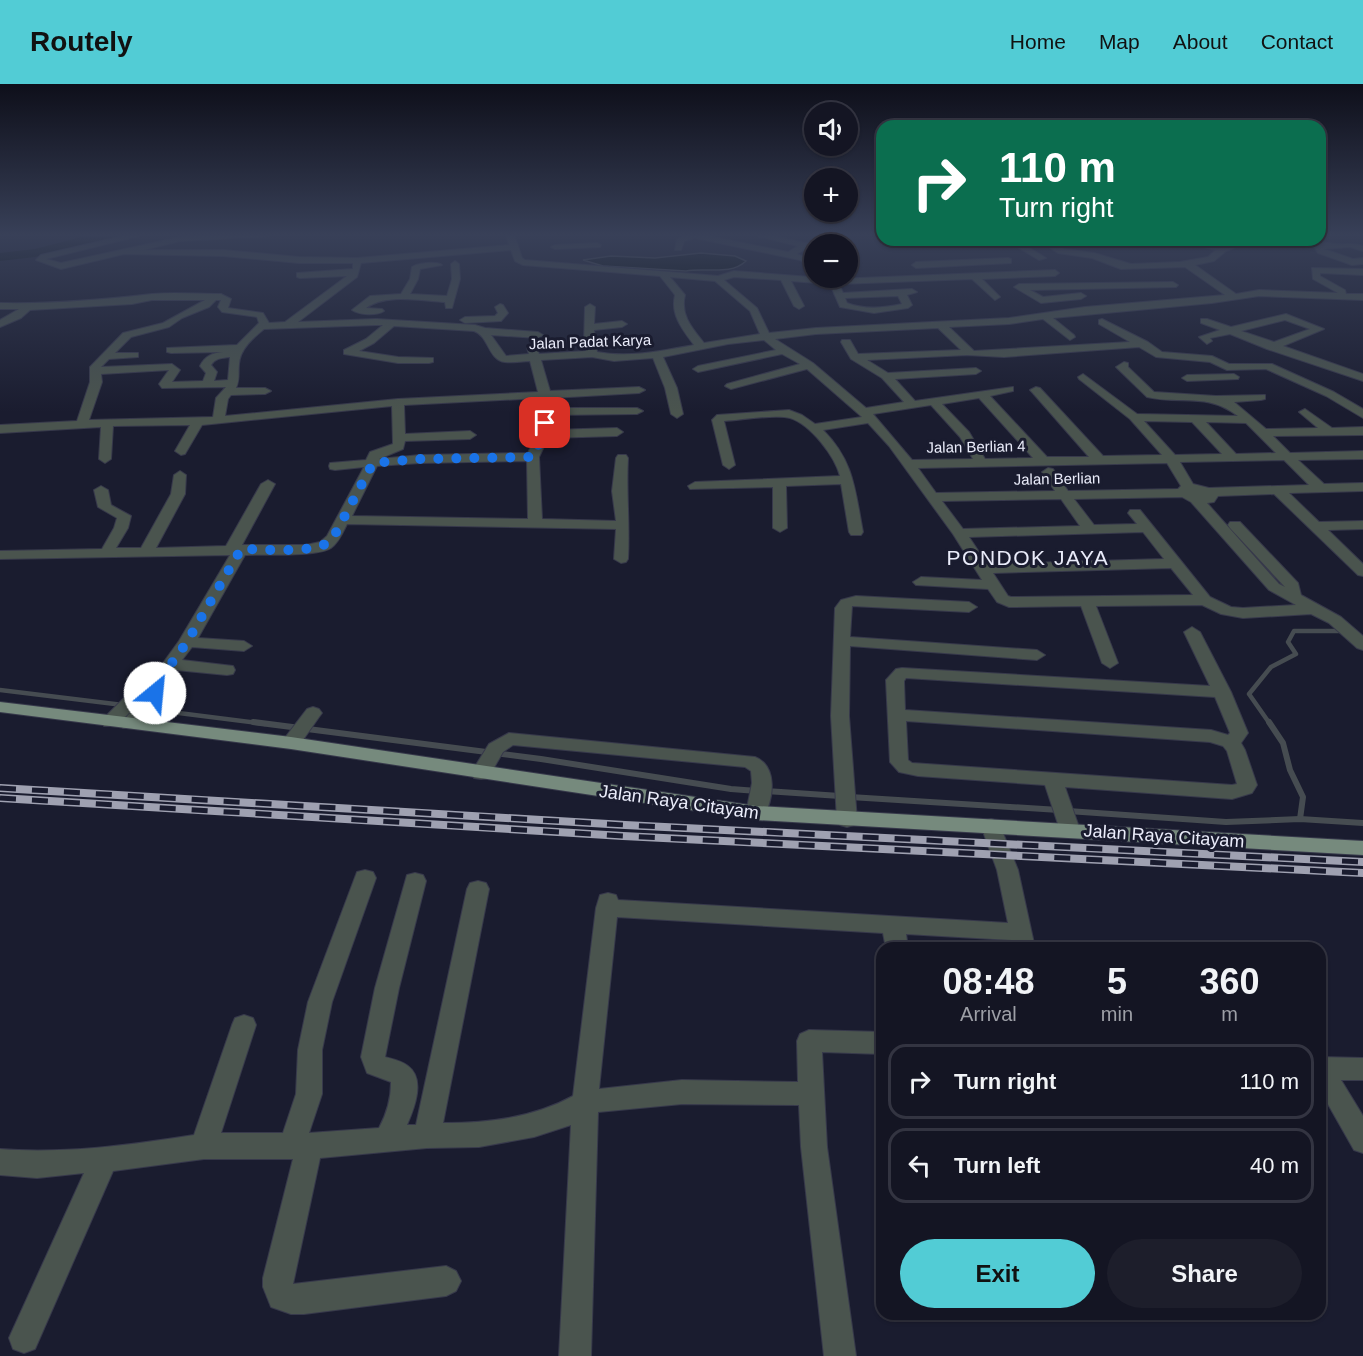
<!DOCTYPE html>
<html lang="en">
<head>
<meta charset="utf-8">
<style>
	:root { --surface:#141523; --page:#1d1e2b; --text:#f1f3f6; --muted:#9d9fa6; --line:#333441; --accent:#52ccd5 }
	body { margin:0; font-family:Helvetica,sans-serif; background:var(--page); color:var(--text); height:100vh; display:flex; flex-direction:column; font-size:22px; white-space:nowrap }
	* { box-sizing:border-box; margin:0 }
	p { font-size:20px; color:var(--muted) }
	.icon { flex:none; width:33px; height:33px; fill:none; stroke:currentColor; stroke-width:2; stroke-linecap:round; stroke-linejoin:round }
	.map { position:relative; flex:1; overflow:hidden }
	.drawer { position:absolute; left:876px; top:858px; width:450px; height:378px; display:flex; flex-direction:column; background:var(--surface); border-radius:18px; box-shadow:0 2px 4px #0004,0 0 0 2px var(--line) }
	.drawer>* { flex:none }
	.top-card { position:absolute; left:876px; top:36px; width:450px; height:126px; border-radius:18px; box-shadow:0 2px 4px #0004,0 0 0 2px var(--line); background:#0b6e4f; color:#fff; overflow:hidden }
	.tools { position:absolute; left:804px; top:18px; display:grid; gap:12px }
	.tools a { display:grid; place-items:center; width:54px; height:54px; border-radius:50%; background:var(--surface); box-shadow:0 2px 4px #0004,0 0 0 2px var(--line); font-size:30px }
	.pin { position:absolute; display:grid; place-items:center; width:51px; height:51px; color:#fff; margin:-26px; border-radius:12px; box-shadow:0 3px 9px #0006 }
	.me { position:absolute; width:66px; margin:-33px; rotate:28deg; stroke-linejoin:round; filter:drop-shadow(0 0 4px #0008) }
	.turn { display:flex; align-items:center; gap:21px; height:126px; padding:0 24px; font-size:27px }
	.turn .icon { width:78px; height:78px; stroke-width:2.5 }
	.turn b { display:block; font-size:42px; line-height:51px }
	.eta { display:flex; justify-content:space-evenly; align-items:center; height:102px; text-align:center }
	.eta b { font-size:36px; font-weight:700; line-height:42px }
	.primary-button { display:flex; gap:12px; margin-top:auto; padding:12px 24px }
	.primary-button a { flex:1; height:69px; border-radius:36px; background:var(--accent); color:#111; font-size:24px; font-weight:700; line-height:69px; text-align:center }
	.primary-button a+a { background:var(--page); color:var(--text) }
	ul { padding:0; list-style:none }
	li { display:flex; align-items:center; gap:18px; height:75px; margin:0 12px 9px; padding:0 12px; border:3px solid var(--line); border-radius:18px }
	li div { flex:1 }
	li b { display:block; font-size:22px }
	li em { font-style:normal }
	header { display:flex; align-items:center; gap:36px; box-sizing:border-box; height:84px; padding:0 30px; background:var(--accent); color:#111 }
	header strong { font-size:28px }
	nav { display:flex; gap:33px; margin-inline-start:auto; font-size:21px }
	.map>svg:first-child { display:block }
</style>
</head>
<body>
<header>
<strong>Routely</strong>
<nav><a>Home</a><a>Map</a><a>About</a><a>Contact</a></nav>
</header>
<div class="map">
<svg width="1363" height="1272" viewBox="0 0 1363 1272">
	<rect width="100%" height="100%" fill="#1a1c2f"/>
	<path fill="#000809" stroke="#464c51" stroke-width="1.5" d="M701 169 735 172 746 177C730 192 706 183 686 187L603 182 583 176 611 172 655 174Z"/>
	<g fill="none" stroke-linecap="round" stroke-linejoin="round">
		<g stroke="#464c51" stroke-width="4.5">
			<path d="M0 606 123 621"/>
			<path d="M147 625 265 640"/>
			<path d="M1270 640 1249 610 1271 583 1296 570 1288 558 1294 547H1343"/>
		</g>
		<g stroke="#464c51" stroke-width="6">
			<path d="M253 638 541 675 731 705 757 707"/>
			<path d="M1269 638 1283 659 1290 686 1303 713 1300 735"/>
			<path d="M766 707 840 712"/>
			<path d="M850 713 1059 726"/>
			<path d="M1068 727 1226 738 1300 735 1363 739"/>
		</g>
		<path fill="#000809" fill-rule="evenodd" d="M93 150H117L115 153 35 173 0 177V169L35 165Z"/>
		<defs>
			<g id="minor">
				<path d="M132 150H147L46 175 61 179 180 153 273 150 269 152 180 157 144 166H223L299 173 357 174 509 161 506 150H514L522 174 525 176 718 192 734 187 836 195 1055 186 1059 189 1055 192 982 195 1000 213 995 216 972 195 839 200 843 209 912 205 917 208 907 211 912 221 908 224 874 229 840 223 830 200 791 197 804 222 799 225 794 222 781 196 734 193 724 196 757 224 769 249 816 244 1009 234 1085 223 1225 211 1185 183 1121 185 1092 174 1058 169 1038 156H1053L1064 165 1094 169 1131 180 1180 178 1208 173 1216 166 1174 156C1189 156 1212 164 1224 162 1234 160 1242 156 1253 156L1226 167 1214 177 1195 181 1236 210 1259 206 1338 209 1313 195 1312 184 1363 185V191L1320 189V192L1345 206 1346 210H1363V216L1259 212 1212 219 1053 234 1074 251 1075 253 1070 256 1043 235 1009 240 949 243 974 267 1130 258 1099 240V236L1102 235 1148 258 1162 268 1212 272 1229 280H1272L1334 308 1363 325V334L1326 312 1266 285 1227 286 1210 278 1156 273 1139 263 1004 273 967 271 867 276 888 289 976 284 981 287 976 290 895 295 915 317 1013 303V307L990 312 1047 373H1089L1032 308 1030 306 1036 303 1040 304 1103 372 1162 371 1130 335 1079 295 1078 293 1083 290 1137 330 1238 332C1206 308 1182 321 1147 313L1116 283 1124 278 1128 279V283L1154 308 1216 312 1265 311V315L1261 316 1234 318 1266 345 1318 344 1299 328 1305 325 1332 344 1363 343V351L1273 352 1290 369 1363 367V375L1298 376 1324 400 1363 399V407L1289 409 1319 438 1363 437V445L1328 446 1363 480V492L1358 491 1274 410 1218 412 1214 418 1207 419 1279 500 1285 503 1230 444 1228 441 1230 438H1240L1298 499 1301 511 1341 533 1363 552V566L1357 564 1329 539 1311 530 1243 534 1221 530 1202 521 1096 522 1118 579 1110 584 1102 579 1081 522 1009 523 997 518 988 505 916 501 913 498 921 493 982 496 953 450 889 362 868 339 823 346C854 377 855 406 863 448L861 451H851L849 448 841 400 786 402 787 444 780 448 773 444V403L690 405 688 402 695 398 840 392C835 372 810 340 790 334 774 330 742 336 724 337L735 381 729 385 723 381 712 336 717 331 789 326 802 331 815 340 862 333 807 285 731 305 725 302 727 300 800 280 782 270 698 288 693 285 698 282 776 266 764 256 728 260 663 273 677 304 683 330 677 334 671 330 665 304 653 274 614 277 592 273 541 276 550 307 639 303 645 306 639 309 551 314 552 324H637L643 327 637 330 551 331 550 346 617 344 623 348 617 352 548 354 539 373 542 435 616 437 612 407 616 374 618 371H626L628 374C626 408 630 441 628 475L626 478 621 479 614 475 616 445 347 440C343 448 339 458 331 464 318 473 263 470 245 471L198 554 244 557 252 562 244 567 192 563 182 576 233 582 235 586 233 590 227 591 176 586 165 601 156 621 135 644H123L120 640 140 618 116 642H104L101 638 104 634 130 608 150 597 179 557 230 471 0 475V467L102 465 114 444 117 434 98 423 94 406 101 402 108 406 111 421 131 432 128 444 116 464H141L171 410 174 391 180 387 186 391 185 410 156 464 226 462 261 400 268 396 275 400 242 461H306L320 458 327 452 364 383 335 386 330 385 329 382 330 379 366 376 370 368 393 360 392 322 202 341 185 370 181 371 175 367 190 341 113 342 111 375 105 379 99 375 101 343 0 349V341L77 337 90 298V283L123 249 163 239 205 216H152L132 220 30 226 21 234 0 243V236L19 225H0V219C52 220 100 216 152 210 174 208 198 210 221 210L231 215 228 224 263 229 269 239 285 238 347 192 300 194 297 193V189L353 185V179H299L223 172 124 170 61 185 36 176 41 171ZM511 166 515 177 523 181 660 192 675 211C670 231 683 246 694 261 662 267 629 274 597 268L594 246 622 243 627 240 622 237 594 240 595 223 590 220 585 223 584 259 586 267 539 270 536 262 532 261 527 264 529 270 506 272 491 251 538 254 543 251 538 248 485 244 475 241 376 235 298 238 357 193 361 179ZM670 193 715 197 750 227 760 250 704 259C692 244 680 231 685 211ZM898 212 902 220C884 224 865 226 847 219L845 214ZM216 216H221L218 223 222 228 257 233 259 239 237 261 167 264V268L171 269 223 268C212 269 205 272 200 282L206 289 203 297 172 298 180 286 172 280 101 283 109 275 138 273V269H115L131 253 169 243 182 234 209 223ZM376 241H383L366 255 344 266V270L398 279H429L433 278V274L398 273 359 267 374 259 394 242 474 247C489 252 488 276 505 278 513 279 522 277 530 277L538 308 398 315 225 332 228 315 231 311 265 310 271 307 265 304H236C240 295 238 290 239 280 240 265 253 254 264 245ZM938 244 961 266 858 270 850 256H842L841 258 851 275 882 294 904 318 866 324 813 279 775 255 816 250ZM230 273 228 296 214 297 217 288 211 281C215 274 222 274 230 273ZM169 286 159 300 162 304 226 303 216 314 213 333 89 336 102 298 101 290ZM540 314 537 350 528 369 420 371 379 375 403 365 405 357 470 355 476 351 470 347 405 350 404 321ZM979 314 1033 374 985 375 969 348 942 320ZM931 321 960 353 973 375 912 376 873 330ZM1144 337 1192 338 1222 370 1175 371ZM1206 338 1246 339 1276 369 1236 370ZM1284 376 1309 401 1209 404 1193 400 1180 378ZM527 377 528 435 352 432 377 382 420 379ZM1167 379 1181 402 1178 405 1068 407 1053 385 1048 384 1042 388 1055 407 936 409 918 384ZM1182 413 1191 418 1269 506 1296 521 1243 524 1231 523 1210 513 1140 426H1130L1128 429 1137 440 1094 441 1074 415ZM1061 415 1080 442 963 445 942 417ZM1143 448 1164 475 987 480 969 453ZM1171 484 1193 511 1011 513 1008 512 993 489Z"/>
				<path d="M683 150H699L788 168 798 162 750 150H766L805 159H808V163L797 170 814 177V182L800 176 695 154 684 157 681 166H675L677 155 685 152Z"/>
				<path d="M1006 156H1016L1046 174 1039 176Z"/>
				<path d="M1310 156C1318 156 1322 158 1329 159 1341 162 1351 158 1363 162V167L1350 163 1324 165 1353 175 1363 174V180L1352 181 1318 169 1315 164 1319 161Z"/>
				<path d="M597 159 601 161 600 163 555 165 551 163 555 161Z"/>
				<path d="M1008 174 1011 175V179L916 184 912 181 916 178Z"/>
				<path d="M455 177 459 180 460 195 452 224H446L445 218C422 217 386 209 366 224L382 225 384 227C377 232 359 231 352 226L370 212 401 210 410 195 412 183C418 179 436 177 442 181L420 185 418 195 410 210 447 212 452 195 451 180Z"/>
				<path d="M1173 198 1178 201 1176 203 1030 206 1043 213 1081 209 1086 212 1081 215 1041 219 1014 203 1019 200Z"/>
				<path d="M500 220 503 221 508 229 501 237 465 239 460 236 465 233 495 232 498 229 495 223Z"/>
				<path d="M1286 230 1324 245 1283 262 1363 290V297L1267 265 1230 250 1210 254 1212 257 1207 260 1199 253 1220 246 1201 239V235H1207L1231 243ZM1285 236 1310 245 1274 258 1241 247Z"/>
				<path d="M1234 290 1239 293 1238 295 1187 297 1182 294 1187 291Z"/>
				<path d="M856 512 969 518 977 523 969 528 852 522 850 553 1037 566 1045 571 1037 576 850 562 849 632 857 736 854 741 847 743 840 741 837 736 831 632 835 524 841 516Z"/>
				<path d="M1192 543 1200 548 1231 608 1248 649 1241 659 1245 666 1257 701 1252 709 1232 715 1065 703 1080 746 1077 751 1070 753 1063 751 1060 746 1045 701 918 692 899 688 890 678 886 596 896 585 902 584 1210 602 1184 548ZM906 594 1215 613 1230 649 1228 651 1211 646 905 626 904 597ZM906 637 1210 658 1223 662 1227 667 1237 700 1232 701 912 679 908 676Z"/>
				<path d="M313 623 319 625 322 629 319 633 298 663H284L282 659 284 655 307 625Z"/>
				<path d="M509 649 755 673C778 682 774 715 763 734L756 736 749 734 746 729 752 699 751 687 745 683 513 661 503 668 488 694 481 695 474 694 471 689 489 660Z"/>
				<path d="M991 735 998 737 1018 786 1035 864H1013L1011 856 906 850 908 864H886L883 849 617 833 599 1005 682 996 798 998 797 957 800 950 809 946 882 948V970L822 968 827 1063 856 1272H824L801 1063 799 1021 682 1020 598 1028 591 1272H559L571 1041 534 1053 479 1063 427 1064 320 1074 293 1200 446 1182 456 1187 461 1197 456 1207 446 1212 304 1230H291L271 1223 263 1203V1194L293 1075H204L113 1087 35 1265 24 1269 13 1265 9 1254 84 1089 37 1094 0 1091V1065C64 1070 131 1061 194 1051L232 941 235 934 244 931 253 934 256 941 221 1049H283L296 1010 298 966 308 918 357 788 365 786 373 788 376 794 332 918 322 966V1010L309 1049 379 1044C387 1029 391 1015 391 998L367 989 361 973 375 904 407 791 415 789 423 791 426 797 399 904 385 973C393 975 402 977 408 982 426 995 414 1025 407 1041H416L467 805 470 799 478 797 486 799 489 805 443 1039C487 1039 533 1034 573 1012L596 824 600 811 608 809 616 811 618 816 1008 839 997 786 981 742 984 737Z"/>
				<path d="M1320 973 1363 974V996H1341L1363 1032V1069L1354 1066 1320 1006Z"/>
			</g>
			<path id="major" d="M0 618 291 653 756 722 1363 757V771L756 736 291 665 0 628Z"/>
		</defs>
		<use href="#minor" stroke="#37394b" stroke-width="2"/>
		<use href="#major" stroke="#37394b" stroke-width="2"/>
		<use href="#minor" fill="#4a544e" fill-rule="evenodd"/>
		<use href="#major" fill="#768a7d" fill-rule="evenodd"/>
		<defs>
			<g id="rail">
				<path d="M0 704 625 741 1363 778"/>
				<path d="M0 714 623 752 1363 789"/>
			</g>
		</defs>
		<use href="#rail" stroke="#9fa1b1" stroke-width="8"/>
		<use href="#rail" stroke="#1a1c2f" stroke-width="5" stroke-dasharray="16" stroke-linecap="butt"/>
	</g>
	<linearGradient id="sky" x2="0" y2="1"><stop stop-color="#0e0f1a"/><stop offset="0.46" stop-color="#384058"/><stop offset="1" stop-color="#384058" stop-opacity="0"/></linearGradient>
	<rect width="1363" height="328" fill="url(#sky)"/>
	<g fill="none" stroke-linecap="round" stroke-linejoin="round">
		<path stroke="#1a73e8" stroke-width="10" stroke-dasharray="0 18" d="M155 609 156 601 187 558 241 465C261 465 322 471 333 454L373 379 420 375 533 373 543 350 545 339"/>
	</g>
	<g text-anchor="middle" stroke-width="6" stroke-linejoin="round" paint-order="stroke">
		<g font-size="15" fill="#eaecfa" stroke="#1a1c2f">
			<text transform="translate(590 258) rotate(-2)" y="5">Jalan Padat Karya</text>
			<text transform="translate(976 363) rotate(-1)" y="5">Jalan Berlian 4</text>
			<text transform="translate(1057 395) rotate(-1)" y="5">Jalan Berlian</text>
		</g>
		<g font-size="18" fill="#eaecfa" stroke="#1a1c2f">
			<text transform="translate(679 718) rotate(8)" y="6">Jalan Raya Citayam</text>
			<text transform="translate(1164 752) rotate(4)" y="6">Jalan Raya Citayam</text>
		</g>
		<g font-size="21" letter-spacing="1.5" fill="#eaecfa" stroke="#1a1c2f">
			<text x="1028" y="481">PONDOK JAYA</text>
		</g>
	</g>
</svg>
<div class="tools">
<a><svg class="icon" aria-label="sound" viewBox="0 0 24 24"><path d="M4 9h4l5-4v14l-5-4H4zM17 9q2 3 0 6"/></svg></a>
<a>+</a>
<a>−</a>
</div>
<div class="pin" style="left:545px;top:339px;background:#d93025"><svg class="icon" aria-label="arrive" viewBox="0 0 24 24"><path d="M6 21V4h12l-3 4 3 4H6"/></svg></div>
<svg class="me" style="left:155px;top:609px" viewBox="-20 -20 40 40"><circle r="19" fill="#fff"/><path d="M0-13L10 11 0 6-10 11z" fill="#1a73e8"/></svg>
<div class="top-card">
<div class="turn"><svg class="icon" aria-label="right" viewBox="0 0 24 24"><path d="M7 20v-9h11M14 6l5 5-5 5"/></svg><div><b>110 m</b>Turn right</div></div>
</div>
<section class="drawer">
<div class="eta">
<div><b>08:48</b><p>Arrival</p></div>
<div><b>5</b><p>min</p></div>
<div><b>360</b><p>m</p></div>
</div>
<ul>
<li><svg class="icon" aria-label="right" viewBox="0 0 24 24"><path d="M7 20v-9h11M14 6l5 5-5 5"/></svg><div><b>Turn right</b></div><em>110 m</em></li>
<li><svg class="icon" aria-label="left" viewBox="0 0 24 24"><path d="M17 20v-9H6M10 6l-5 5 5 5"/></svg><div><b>Turn left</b></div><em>40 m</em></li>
</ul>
<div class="primary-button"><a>Exit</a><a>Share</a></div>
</section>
</div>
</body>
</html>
